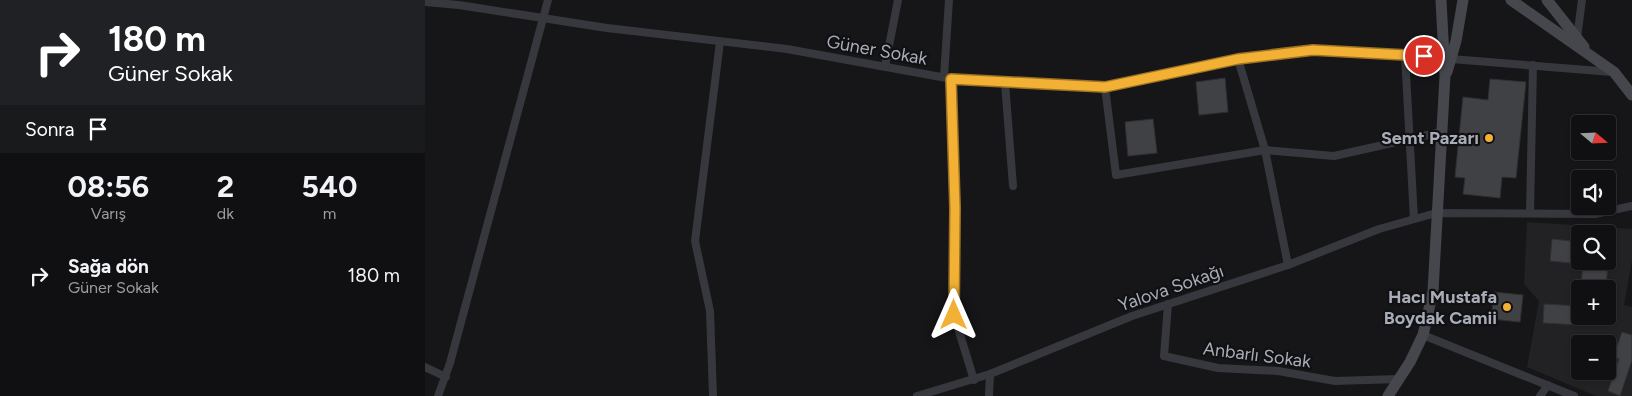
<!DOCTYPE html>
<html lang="tr">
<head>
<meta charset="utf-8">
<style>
	:root { --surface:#101012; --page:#19191b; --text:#f1f3f6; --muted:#9c9d9f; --line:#303032 }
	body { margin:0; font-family:Figtree,sans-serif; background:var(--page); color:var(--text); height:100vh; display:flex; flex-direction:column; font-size:19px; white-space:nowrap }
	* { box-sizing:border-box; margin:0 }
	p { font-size:16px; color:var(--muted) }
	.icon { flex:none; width:28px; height:28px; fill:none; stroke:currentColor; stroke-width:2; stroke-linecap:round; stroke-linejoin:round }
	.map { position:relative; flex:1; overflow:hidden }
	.side { display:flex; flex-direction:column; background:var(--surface); width:425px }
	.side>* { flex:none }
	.guide { background:#202124; color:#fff; overflow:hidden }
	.needle { width:32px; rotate:109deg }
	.controls { position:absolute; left:1146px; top:115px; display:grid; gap:10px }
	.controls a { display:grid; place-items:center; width:45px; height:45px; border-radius:5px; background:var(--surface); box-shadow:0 1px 4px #0004,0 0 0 1px var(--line); font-size:25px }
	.pin { position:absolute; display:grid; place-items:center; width:42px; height:42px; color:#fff; margin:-21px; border:2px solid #fff; border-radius:50%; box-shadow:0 1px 5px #0007 }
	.me { position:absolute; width:55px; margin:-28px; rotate:0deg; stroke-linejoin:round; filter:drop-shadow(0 0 4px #0008) }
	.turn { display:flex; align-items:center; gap:18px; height:105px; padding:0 25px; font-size:22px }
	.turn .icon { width:65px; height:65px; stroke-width:2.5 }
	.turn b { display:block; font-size:35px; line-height:42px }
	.then { display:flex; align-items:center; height:48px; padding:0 25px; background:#0003; gap:10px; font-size:19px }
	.eta { display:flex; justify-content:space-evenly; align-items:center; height:85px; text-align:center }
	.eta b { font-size:30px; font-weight:700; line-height:35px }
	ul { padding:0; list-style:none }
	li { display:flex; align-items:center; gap:15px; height:75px; padding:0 25px }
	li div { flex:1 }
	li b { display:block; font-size:19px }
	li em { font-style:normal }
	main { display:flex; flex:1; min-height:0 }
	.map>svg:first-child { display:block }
</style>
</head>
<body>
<main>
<section class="side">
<div class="guide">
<div class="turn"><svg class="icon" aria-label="right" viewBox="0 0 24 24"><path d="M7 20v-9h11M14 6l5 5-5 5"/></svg><div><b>180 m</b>Güner Sokak</div></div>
<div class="then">Sonra<svg class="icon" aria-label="arrive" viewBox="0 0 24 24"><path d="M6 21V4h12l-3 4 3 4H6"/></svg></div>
</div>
<div class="eta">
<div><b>08:56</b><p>Varış</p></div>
<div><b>2</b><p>dk</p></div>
<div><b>540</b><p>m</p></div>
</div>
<ul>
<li><svg class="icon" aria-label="right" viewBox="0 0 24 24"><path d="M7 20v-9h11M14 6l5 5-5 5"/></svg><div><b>Sağa dön</b><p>Güner Sokak</p></div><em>180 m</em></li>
</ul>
</section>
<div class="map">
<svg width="1207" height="396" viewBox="0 0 1207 396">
	<rect width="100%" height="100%" fill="#161618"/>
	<path fill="#222225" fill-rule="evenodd" d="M1102 222 1207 229V260L1199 305 1207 307V396H1171L1102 367 1114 301 1099 284ZM1155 234H1182V261H1155ZM1155 289H1182V316H1155ZM1155 344H1182V371H1155Z"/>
	<g fill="#404145" stroke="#303034">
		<path d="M800 78 803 112 774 115 771 82Z"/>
		<path d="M1065 79 1101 82 1091 178 1077 177 1075 198 1038 194 1040 178 1030 177 1038 97 1063 100Z"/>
		<path d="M728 119 732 153 703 156 700 122Z"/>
		<path d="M1127 239 1155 242V264L1125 261Z"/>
		<path d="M1158 261H1183L1181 289H1156Z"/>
		<path d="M1069 292 1098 295 1095 322 1066 319Z"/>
		<path d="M1119 304 1155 306V325L1118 323Z"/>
		<path d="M1197 332 1207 335V360L1195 396 1183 391 1194 359 1188 357Z"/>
	</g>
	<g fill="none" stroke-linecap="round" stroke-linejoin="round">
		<g stroke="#37383d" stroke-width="8">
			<path d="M0 2 34 5 182 28 362 49 538 81 680 87 813 59 888 50 1018 57"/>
			<path d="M1152 38 1157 0"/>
			<path d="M980 55 989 219"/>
			<path d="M813 59 840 150 863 265"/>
			<path d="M1026 59 1187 72"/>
			<path d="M460 66 473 0"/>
			<path d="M519 77 524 0"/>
			<path d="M526 79 530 207 529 315 549 380"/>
			<path d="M580 83 588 186"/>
			<path d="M680 87 691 175 840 150 909 156 1016 132"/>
			<path d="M1105 213 1108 65"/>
			<path d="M743 304 739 356 793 368 853 371 910 381 974 379"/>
			<path d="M998 335 1149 396"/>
			<path d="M0 367 21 377"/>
			<path d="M13 396 25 363 123 0"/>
			<path d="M288 396 285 311 270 241 295 42"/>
			<path d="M492 396 565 374 707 316 863 265 954 229 1011 213 1170 214 1207 206"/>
			<path d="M564 396 565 374"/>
			<path d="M1115 396 1123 385"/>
		</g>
		<g stroke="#45474d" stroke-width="11">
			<path d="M1086 0 1189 72 1207 95"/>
			<path d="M1122 0 1159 47"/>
			<path d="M1022 72 1031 41 1038 0"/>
			<path d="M963 396 985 362 998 335 1008 291 1020 76 1016 0"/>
		</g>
	</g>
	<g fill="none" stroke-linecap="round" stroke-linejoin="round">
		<defs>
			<path id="route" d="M529 315 530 208 526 79 680 87 813 59 888 50 999 56"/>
		</defs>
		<use href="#route" stroke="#9d7322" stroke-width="12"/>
		<use href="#route" stroke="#f2b134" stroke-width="9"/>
	</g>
	<g fill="#f2b134" stroke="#111113" stroke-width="2">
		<circle cx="1064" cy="138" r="5"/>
		<circle cx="1082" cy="307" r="5"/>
	</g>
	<g text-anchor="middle" stroke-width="4.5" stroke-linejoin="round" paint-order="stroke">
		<g font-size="18" fill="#a8adb8" stroke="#111113">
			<text transform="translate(452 50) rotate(10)" y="6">Güner Sokak</text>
			<text transform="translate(746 288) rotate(-19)" y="6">Yalova Sokağı</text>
			<text transform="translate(832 355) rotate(7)" y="6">Anbarlı Sokak</text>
		</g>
		<g font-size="18" font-weight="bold" fill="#a8adb8" stroke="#111113" text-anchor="end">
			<text x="1054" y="144">Semt Pazarı</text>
			<text x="1072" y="303">Hacı Mustafa<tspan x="1072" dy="21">Boydak Camii</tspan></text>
		</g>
	</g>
</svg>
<div class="controls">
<a><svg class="needle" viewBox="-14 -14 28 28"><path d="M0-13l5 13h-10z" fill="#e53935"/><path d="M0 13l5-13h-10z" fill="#9c9d9f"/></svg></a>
<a><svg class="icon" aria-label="sound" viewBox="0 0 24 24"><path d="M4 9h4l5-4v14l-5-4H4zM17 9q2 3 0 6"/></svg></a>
<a><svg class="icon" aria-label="search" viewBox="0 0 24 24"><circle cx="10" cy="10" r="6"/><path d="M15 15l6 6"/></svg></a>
<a>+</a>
<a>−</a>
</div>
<div class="pin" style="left:999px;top:56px;background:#d93025"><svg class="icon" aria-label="arrive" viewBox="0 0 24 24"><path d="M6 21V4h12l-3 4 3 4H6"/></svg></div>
<svg class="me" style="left:529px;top:315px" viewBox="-20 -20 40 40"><path d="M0-17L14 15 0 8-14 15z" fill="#f2b134" stroke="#fff" stroke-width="4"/></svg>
</div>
</main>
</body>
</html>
